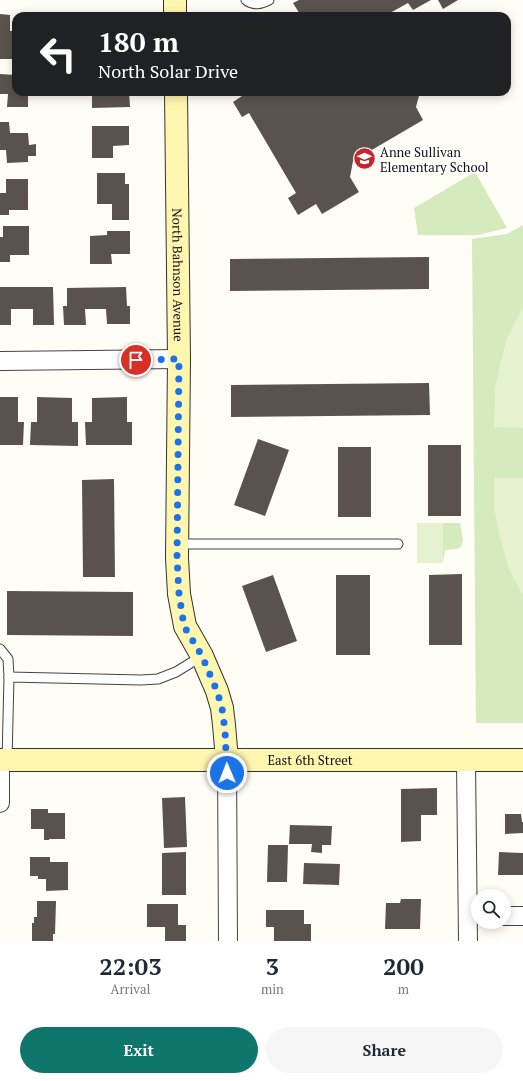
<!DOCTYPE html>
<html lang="en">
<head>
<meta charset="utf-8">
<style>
	:root { --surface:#fff; --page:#f6f6f7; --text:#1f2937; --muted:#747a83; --accent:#0f766e }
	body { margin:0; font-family:"PT Serif",serif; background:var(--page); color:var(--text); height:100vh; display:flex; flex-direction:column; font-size:15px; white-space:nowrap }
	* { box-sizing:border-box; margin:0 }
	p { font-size:13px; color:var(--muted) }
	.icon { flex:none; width:22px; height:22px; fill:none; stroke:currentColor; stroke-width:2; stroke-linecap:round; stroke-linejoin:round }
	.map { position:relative; height:941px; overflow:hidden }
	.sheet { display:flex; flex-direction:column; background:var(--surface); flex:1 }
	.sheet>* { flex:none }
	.banner { position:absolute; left:12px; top:12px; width:499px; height:84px; border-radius:12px; box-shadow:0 2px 10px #0003; background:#202124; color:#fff; overflow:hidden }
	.tools { position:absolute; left:471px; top:889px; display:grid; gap:8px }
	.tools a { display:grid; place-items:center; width:40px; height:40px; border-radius:50%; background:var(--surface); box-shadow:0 2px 10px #0003; font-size:20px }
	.pin { position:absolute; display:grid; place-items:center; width:34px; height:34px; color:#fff; margin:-17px; border:2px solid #fff; border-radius:50%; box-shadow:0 1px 4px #0007 }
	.me { position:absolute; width:44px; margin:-22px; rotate:359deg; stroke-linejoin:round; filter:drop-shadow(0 0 3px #0008) }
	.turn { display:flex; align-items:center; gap:14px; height:84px; padding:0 20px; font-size:18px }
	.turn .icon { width:52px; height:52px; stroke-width:2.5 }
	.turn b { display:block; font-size:28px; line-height:34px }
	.eta { display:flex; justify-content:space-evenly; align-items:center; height:68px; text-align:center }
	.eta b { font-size:24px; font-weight:700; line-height:28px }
	.primary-button { display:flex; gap:8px; margin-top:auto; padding:8px 20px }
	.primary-button a { flex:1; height:46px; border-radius:24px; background:var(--accent); color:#fff; font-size:16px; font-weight:700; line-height:46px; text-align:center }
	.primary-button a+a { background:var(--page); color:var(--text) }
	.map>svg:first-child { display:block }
</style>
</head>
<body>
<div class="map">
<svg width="523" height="941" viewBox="0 0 523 941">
	<rect width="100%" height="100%" fill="#fffdf5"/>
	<g fill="#d5ebbd">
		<path d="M475 172 507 228 478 235H418L414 208Z"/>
		<path d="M523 225V723H476L472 239 507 234Z"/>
		<path d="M443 523H460L463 540 461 547 457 549 445 550 443 563Z"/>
	</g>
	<g fill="#e6f2cf">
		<path d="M523 307V428L494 427 495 388 501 361 507 338Z"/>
		<path d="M494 478H523V596L509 569 500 537 494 509Z"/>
		<rect x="417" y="523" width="26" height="40"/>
	</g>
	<g fill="#5a524d">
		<path d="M299 0H431L413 10 408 3 390 13 392 16H301L293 3Z"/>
		<path d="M438 0H458L443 9Z"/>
		<path d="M0 14 10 15V31H14V59H0Z"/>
		<path d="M0 74 16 75V92H28V107H7L8 94H0Z"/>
		<path d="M92 92H129L130 107 92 108Z"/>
		<path d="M248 92H420L416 107 423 120 353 161 350 177 359 192 322 214 316 204 298 215 288 198 296 193 249 113 242 117 233 102Z"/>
		<path d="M0 122H9L10 133H28L29 145 36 144V156H28V162L7 163 6 150H0Z"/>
		<path d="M92 126H129V145L113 146V158H92Z"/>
		<path d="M97 173H125V184H129V220H112V204H97Z"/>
		<path d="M6 179H28V210H9V215H0V193H6Z"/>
		<path d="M3 226H29V255H10V262H0V237H3Z"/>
		<path d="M107 231H130V254H111L112 264H90V236L107 235Z"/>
		<path d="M429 257V289L230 291V259Z"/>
		<path d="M0 287H53L54 325H33V309H11V325H0Z"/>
		<path d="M126 287 127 306H130V324H107L106 309H85L86 325H64L63 306H67V288Z"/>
		<path d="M429 383 430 415 231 417V385Z"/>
		<path d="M0 397H18V422H24L23 445H0Z"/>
		<path d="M37 397 72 398V422H78V446L30 445 31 422H37Z"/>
		<path d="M127 397V422H132V445H86L85 422H92V398Z"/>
		<path d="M258 439 289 450 265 516 234 505Z"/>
		<rect x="428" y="445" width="33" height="71"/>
		<rect x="338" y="447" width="33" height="70"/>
		<path d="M114 479 115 577H83L82 480Z"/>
		<path d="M462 574V645H429V575Z"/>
		<path d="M273 575 297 641 266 652 242 586Z"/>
		<rect x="336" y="575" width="34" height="80"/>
		<path d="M7 591 133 592V636L7 635Z"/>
		<path d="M437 788V815H421V841L401 842V789Z"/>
		<path d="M185 797 187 847 164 848 162 798Z"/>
		<path d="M31 809H48V813H65V839H49V840H44V829H31Z"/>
		<path d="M505 814H521L522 822H523V833L505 834Z"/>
		<path d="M290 825 332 826 331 845H322V853L311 852 312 844H289Z"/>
		<path d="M268 845H288L287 882H267Z"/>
		<path d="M186 852V895H162V853Z"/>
		<path d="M499 852 523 853V875H498Z"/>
		<path d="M30 857H50V862H68V890L46 891V879H38V876H30Z"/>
		<path d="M304 863 340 864 339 885 303 884Z"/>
		<path d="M401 899H421L420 929H385L386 903H400Z"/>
		<path d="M37 901H56L55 934H53V941H32V923H34V917H37Z"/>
		<path d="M147 904H178V925H186V941H165V927H147Z"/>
		<path d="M266 910H304V924H311V941H274V927H266Z"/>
	</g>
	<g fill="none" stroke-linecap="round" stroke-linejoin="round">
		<defs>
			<g id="lane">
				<path d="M246 0C254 6 261 4 269 0"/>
				<path d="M177 544H398"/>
				<path d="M0 649 8 659 9 677"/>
				<path d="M7 760 9 677 141 680 158 679 176 672 202 656"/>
			</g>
			<g id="street">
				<path d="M0 361 179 359"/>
				<path d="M227 760 228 941"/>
				<path d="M466 760 468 941"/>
				<path d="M0 803V760"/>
				<path d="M504 916H523"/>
			</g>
			<g id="secondary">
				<path d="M175 0V16"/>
				<path id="s1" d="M176 92 179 359 177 558 179 594 185 626 202 656 217 691 222 708 224 725 227 760"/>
				<path id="s2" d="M0 760H523"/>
			</g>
		</defs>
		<use href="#lane" stroke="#444" stroke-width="11"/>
		<use href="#street" stroke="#444" stroke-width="20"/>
		<use href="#secondary" stroke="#333" stroke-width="24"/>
		<use href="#lane" stroke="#fff" stroke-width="9"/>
		<use href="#street" stroke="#fff" stroke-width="18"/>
		<use href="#secondary" stroke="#fff6b0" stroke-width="22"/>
	</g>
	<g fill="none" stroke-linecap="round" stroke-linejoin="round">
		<path stroke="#1a73e8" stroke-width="7" stroke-dasharray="0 12.6" d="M136 360 179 359 177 558 179 594 184 626 202 656 217 691 222 708 225 730 227 773"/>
	</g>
	<defs>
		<symbol id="school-disc" viewBox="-11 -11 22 22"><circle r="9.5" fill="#c4262e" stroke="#fff"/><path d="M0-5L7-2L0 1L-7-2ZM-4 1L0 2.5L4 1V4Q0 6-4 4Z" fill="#fff"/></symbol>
	</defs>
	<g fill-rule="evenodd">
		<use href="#school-disc" x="352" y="146" width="25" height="25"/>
	</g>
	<g text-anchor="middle" stroke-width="4" stroke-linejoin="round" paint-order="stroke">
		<g font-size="13" fill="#111" stroke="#fff" text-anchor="start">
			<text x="380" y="157">Anne Sullivan<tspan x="380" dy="15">Elementary School</tspan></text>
		</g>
		<g font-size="13" fill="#111" stroke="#fff">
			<text dy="5" stroke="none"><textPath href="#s1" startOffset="183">North Bahnson Avenue</textPath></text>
			<text dy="5" stroke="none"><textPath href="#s2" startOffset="310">East 6th Street</textPath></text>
		</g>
	</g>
</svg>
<div class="tools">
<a><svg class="icon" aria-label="search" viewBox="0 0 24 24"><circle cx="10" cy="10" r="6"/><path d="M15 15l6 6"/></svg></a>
</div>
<div class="pin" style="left:136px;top:360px;background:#d93025"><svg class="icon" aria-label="arrive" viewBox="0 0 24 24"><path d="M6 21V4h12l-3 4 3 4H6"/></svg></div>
<svg class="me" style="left:227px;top:773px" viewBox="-20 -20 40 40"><circle r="17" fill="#1a73e8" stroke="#fff" stroke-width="3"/><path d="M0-11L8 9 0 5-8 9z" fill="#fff"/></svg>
<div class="banner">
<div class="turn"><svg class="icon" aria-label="left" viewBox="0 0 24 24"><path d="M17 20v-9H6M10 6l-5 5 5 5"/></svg><div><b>180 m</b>North Solar Drive</div></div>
</div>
</div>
<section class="sheet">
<div class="eta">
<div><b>22:03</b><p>Arrival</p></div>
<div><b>3</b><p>min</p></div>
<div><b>200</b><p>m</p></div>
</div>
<div class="primary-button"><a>Exit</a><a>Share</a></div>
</section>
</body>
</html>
